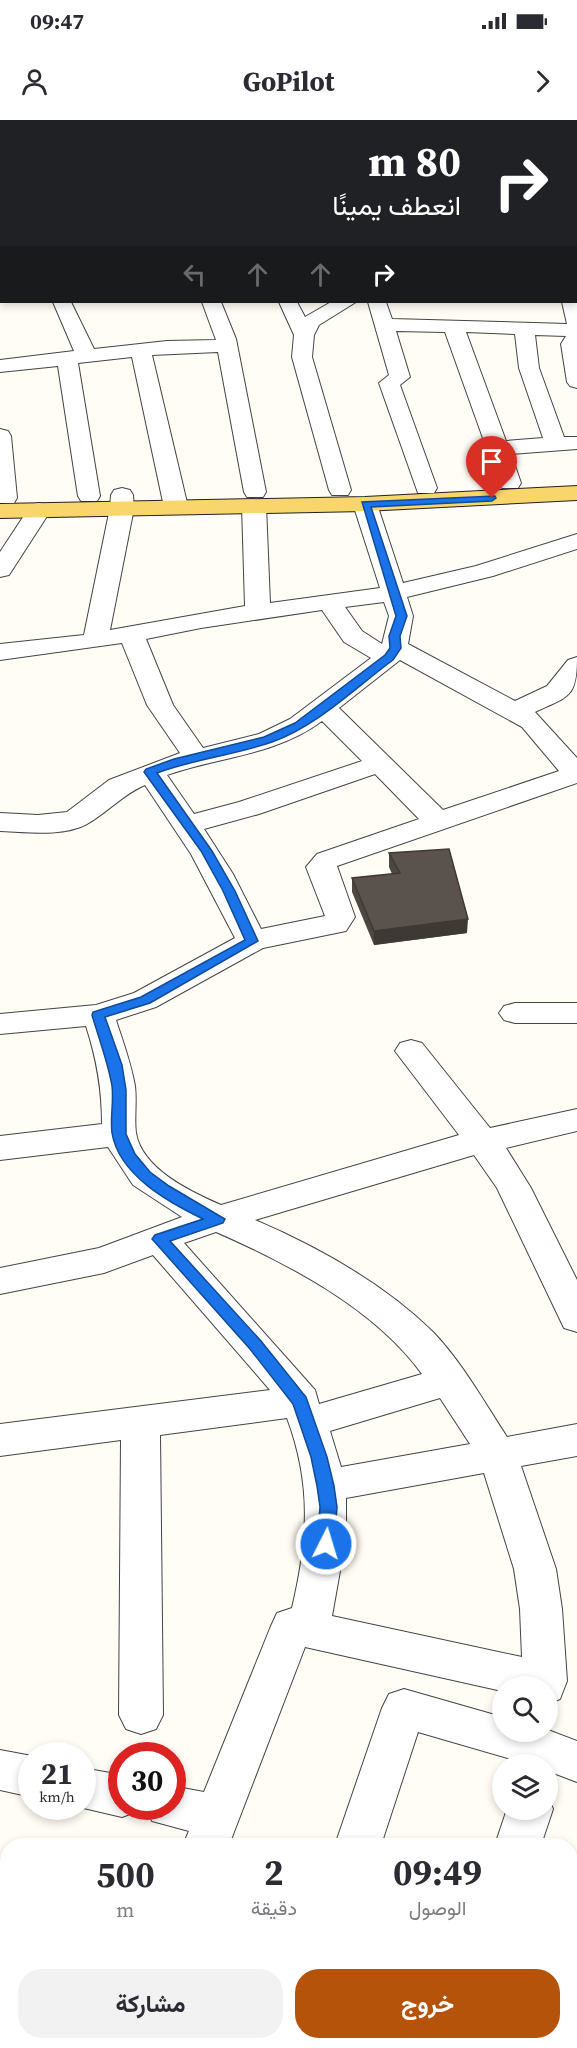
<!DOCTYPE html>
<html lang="ar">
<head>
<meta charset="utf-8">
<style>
	:root { --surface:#fff; --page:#f2f2f3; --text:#2b2b33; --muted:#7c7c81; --accent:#b45309 }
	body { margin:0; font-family:"Source Serif 4",Vazirmatn,serif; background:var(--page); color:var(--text); direction:rtl; height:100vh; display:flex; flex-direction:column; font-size:22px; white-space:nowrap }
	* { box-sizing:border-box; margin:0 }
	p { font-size:20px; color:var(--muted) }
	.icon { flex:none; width:33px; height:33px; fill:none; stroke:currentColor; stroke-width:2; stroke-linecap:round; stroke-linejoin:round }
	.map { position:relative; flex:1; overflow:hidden; direction:ltr }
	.details { position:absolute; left:0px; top:1718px; width:578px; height:212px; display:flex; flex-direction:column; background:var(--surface); border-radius:24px 24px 0 0; box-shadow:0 3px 9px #0003; direction:rtl }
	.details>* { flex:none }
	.top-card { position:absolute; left:0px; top:0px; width:578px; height:183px; box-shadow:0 3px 9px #0003; direction:rtl; background:#202124; color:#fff; overflow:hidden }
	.controls { position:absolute; left:492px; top:1556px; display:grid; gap:12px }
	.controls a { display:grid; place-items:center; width:66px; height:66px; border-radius:50%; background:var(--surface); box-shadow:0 3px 9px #0003; font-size:30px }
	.speed { position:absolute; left:18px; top:1622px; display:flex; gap:12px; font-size:30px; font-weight:700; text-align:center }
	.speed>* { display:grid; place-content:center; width:78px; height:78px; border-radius:50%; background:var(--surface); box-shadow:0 3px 9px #0003; line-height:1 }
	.speed small { font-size:15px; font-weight:400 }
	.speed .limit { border:9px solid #d22; background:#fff; color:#111 }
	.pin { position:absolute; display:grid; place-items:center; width:51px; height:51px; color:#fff; margin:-62px -26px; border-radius:50% 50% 50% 0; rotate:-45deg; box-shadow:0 0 6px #0007 }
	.pin .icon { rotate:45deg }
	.me { position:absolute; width:66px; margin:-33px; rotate:5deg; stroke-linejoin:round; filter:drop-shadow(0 0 4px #0008) }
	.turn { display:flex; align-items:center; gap:21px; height:126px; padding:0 18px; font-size:27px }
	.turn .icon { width:78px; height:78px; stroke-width:2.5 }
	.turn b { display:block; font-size:42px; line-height:51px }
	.lanes { display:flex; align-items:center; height:57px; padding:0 18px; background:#0003; justify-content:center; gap:30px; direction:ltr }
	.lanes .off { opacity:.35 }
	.eta { display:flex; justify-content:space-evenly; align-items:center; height:102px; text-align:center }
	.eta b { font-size:36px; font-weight:700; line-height:42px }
	.primary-button { display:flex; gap:12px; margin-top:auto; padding:12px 18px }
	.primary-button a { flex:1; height:69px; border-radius:24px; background:var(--accent); color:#fff; font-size:24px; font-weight:700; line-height:69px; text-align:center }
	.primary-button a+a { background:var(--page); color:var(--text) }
	.status { display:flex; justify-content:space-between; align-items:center; height:42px; padding:0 30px; background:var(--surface); direction:ltr }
	.status svg { height:16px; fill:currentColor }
	header { display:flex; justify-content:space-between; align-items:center; height:78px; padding:0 18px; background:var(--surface); font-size:27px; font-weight:700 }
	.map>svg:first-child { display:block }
</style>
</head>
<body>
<div class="status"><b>09:47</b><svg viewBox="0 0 49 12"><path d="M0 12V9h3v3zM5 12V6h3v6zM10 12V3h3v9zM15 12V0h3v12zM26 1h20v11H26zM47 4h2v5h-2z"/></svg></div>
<header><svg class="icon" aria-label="forward" viewBox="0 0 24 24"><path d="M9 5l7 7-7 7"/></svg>GoPilot<svg class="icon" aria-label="person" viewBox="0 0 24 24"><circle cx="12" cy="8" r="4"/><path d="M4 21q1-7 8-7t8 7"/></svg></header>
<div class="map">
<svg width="577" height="1928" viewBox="0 0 577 1928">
	<rect width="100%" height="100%" fill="#fffdf5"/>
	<path fill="#f6f3d4" d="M0 0H446L2 2 0 62Z"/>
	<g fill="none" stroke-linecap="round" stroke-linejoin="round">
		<rect fill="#b9e0f7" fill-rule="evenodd" x="0" y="81" width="2" height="10"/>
		<defs>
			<g id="street">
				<path d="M565 0H577V6L576 2Z"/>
				<rect x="576" y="36" width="1" height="10"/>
				<rect x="0" y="74" width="2" height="10"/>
				<rect x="576" y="74" width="1" height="12"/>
				<rect x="576" y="119" width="1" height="12"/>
				<rect x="576" y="147" width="1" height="12"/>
				<path d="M577 177V268L570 266 567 262 561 224 566 216 535 215 539 248 564 317H577V329L511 334 521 363 518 368H502L499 363 445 212 396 211 410 257 400 265 437 368 434 373H418L379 263 389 255 368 182H386L392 199 567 204 562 182H576ZM466 212 515 214 519 248 543 318 506 321Z"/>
				<path d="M53 182H71L94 229 167 221 216 220 202 182H221L236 219 266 372 263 377H247L244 372 218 232 152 235 188 387 184 392H168L164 387 132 237 78 243 100 376 97 381H81L78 376 58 246 0 252V240L74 231Z"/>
				<path d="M279 182H297L305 197 331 182H356L319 205 314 215 312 237 351 370 348 375H332L329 370 292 237 294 215Z"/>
				<path d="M0 309 8 311 11 316 17 378 14 383H0Z"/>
				<path d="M122 368 130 370 133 375 134 388 110 510 245 486 242 386 246 381H262L266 386 270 483 380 468 353 384 357 379H373L377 384 403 463 476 446 577 414V429L493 456 407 477 413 496 408 524 515 581 547 566 568 540 577 537C577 578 569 576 535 592L577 638V663L337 746 355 797 346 811 263 828 156 887 116 900C123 922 131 943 135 966 137 982 134 998 136 1013 142 1049 191 1072 221 1085L459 1015 395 931 400 923 411 920 422 923 490 1008 577 989V1011L506 1028 531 1068 577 1160V1212L564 1208 497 1068 474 1035 255 1100C318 1127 384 1164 433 1212 462 1242 484 1282 507 1317L577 1304V1336L521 1346 556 1449 562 1489 567 1561 560 1579 548 1584V1566H502V1571L305 1527 229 1725H183L189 1711 152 1701 145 1686H172V1666L204 1672 271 1506 277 1493 292 1488C308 1420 312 1365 287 1298L160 1315 163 1595 156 1609 141 1614 126 1609 119 1595 121 1320 0 1336V1304L270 1270 153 1135 104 1153 0 1174V1148L99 1128 182 1097 133 1065 108 1027 0 1040V1016L102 1004C102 969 97 940 86 906L0 914V894L96 885 134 873 235 818 191 734 145 665C123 674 108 692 87 704 63 717 27 712 0 711V693L38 695 67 692 109 660 180 633 147 585 122 523 0 540V524L84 515 110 388 111 375 114 370ZM384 482 389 496 382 524 362 511 345 487ZM322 490 344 522 371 538 290 599 259 614 203 628 173 585 146 519 201 508ZM400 540 522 607 559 651 443 690 339 588ZM322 601 362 641 239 682 194 694 167 655C218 637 277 635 322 601ZM375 654 419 699 317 734 306 747 325 796 261 809 233 754 204 709 259 694ZM216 1112C289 1144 374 1188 422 1254L319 1284 315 1270 299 1252 184 1123ZM440 1278 470 1324 341 1347 330 1311ZM484 1353 514 1449 520 1489 522 1537 332 1496 346 1417V1378Z"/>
				<path d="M39 383 47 385 51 390 9 455 0 457V432L31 385Z"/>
				<path d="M515 883H577V903H515L504 900 499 893 504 886Z"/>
				<path d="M404 1569 502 1597V1611L548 1610 577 1621V1662L548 1651V1644H528L418 1612 381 1725H335L382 1588 389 1574Z"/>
				<path d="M0 1630 32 1636V1677L0 1670Z"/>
				<path d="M82 1648 122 1655V1686H140L138 1691 122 1697 75 1686H82Z"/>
				<path d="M548 1677 553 1689 541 1725H495L507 1689H548Z"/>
				<path d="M0 1801 8 1803V1849L0 1847Z"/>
				<path d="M215 1922H265L262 1928H212Z"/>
				<path d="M434 1922H484L482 1928H432Z"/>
			</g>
			<path id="primary" d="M577 366V380L365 391 0 398V384L365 377Z"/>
		</defs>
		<use href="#street" stroke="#444" stroke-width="2"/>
		<use href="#primary" stroke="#222" stroke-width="2"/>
		<use href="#street" fill="#fff" fill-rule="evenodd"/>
		<use href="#primary" fill="#f9d66b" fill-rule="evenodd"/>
	</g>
	<path fill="#4d4742" d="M389 733 467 813 374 825 352 772V758L392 754 389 747Z"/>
	<path fill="#3f3936" d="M468 799 467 813 374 825V811Z"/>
	<path fill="#5a524d" stroke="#3f3936" stroke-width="1.5" d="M449 729 468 799 374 811 352 758 400 753 389 733Z"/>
	<path fill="#1a73e8" stroke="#114b97" stroke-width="1.5" d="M495 376 496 378 492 381 371 387 407 496 400 516 401 528 393 540C355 568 317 606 272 622 235 635 194 639 157 653L212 731 235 771 258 821 150 883 105 897 122 945 126 970V1014L135 1034 150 1052 169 1066 225 1099 223 1103 170 1121 261 1221 306 1277 327 1337 334 1366 337 1387 334 1424 332 1429H320L317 1424 320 1387 317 1366 311 1337 293 1284 250 1229 152 1119 155 1115 203 1099C168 1082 119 1055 112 1013 110 997 114 981 112 966 108 942 99 919 92 895L93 892 141 877 245 820 223 771 201 731 144 652 146 649 174 639 264 617 295 603 385 535 390 528 389 516 396 496 362 382Z"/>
</svg>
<div class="controls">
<a><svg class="icon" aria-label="search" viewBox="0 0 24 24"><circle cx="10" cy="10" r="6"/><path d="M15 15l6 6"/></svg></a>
<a><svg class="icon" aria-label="layers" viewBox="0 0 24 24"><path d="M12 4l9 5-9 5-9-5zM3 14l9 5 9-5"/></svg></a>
</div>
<div class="speed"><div>21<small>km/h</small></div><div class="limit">30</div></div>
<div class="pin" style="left:492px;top:378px;background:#d93025"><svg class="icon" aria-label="arrive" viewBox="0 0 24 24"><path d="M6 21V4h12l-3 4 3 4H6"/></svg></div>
<svg class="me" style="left:326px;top:1424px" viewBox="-20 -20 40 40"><circle r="17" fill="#1a73e8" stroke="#fff" stroke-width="3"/><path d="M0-11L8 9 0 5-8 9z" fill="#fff"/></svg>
<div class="top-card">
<div class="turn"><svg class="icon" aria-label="right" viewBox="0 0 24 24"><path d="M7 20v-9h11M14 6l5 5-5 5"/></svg><div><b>80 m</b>انعطف يمينًا</div></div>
<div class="lanes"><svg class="icon off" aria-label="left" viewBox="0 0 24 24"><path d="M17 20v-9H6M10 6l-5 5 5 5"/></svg><svg class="icon off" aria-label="ahead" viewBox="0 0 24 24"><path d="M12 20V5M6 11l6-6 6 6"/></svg><svg class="icon off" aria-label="ahead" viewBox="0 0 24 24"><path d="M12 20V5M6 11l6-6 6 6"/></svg><svg class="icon" aria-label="right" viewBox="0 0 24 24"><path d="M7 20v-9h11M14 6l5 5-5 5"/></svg></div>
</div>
<section class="details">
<div class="eta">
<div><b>09:49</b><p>الوصول</p></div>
<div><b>2</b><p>دقيقة</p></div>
<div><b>500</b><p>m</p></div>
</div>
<div class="primary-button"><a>خروج</a><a>مشاركة</a></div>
</section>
</div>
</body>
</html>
